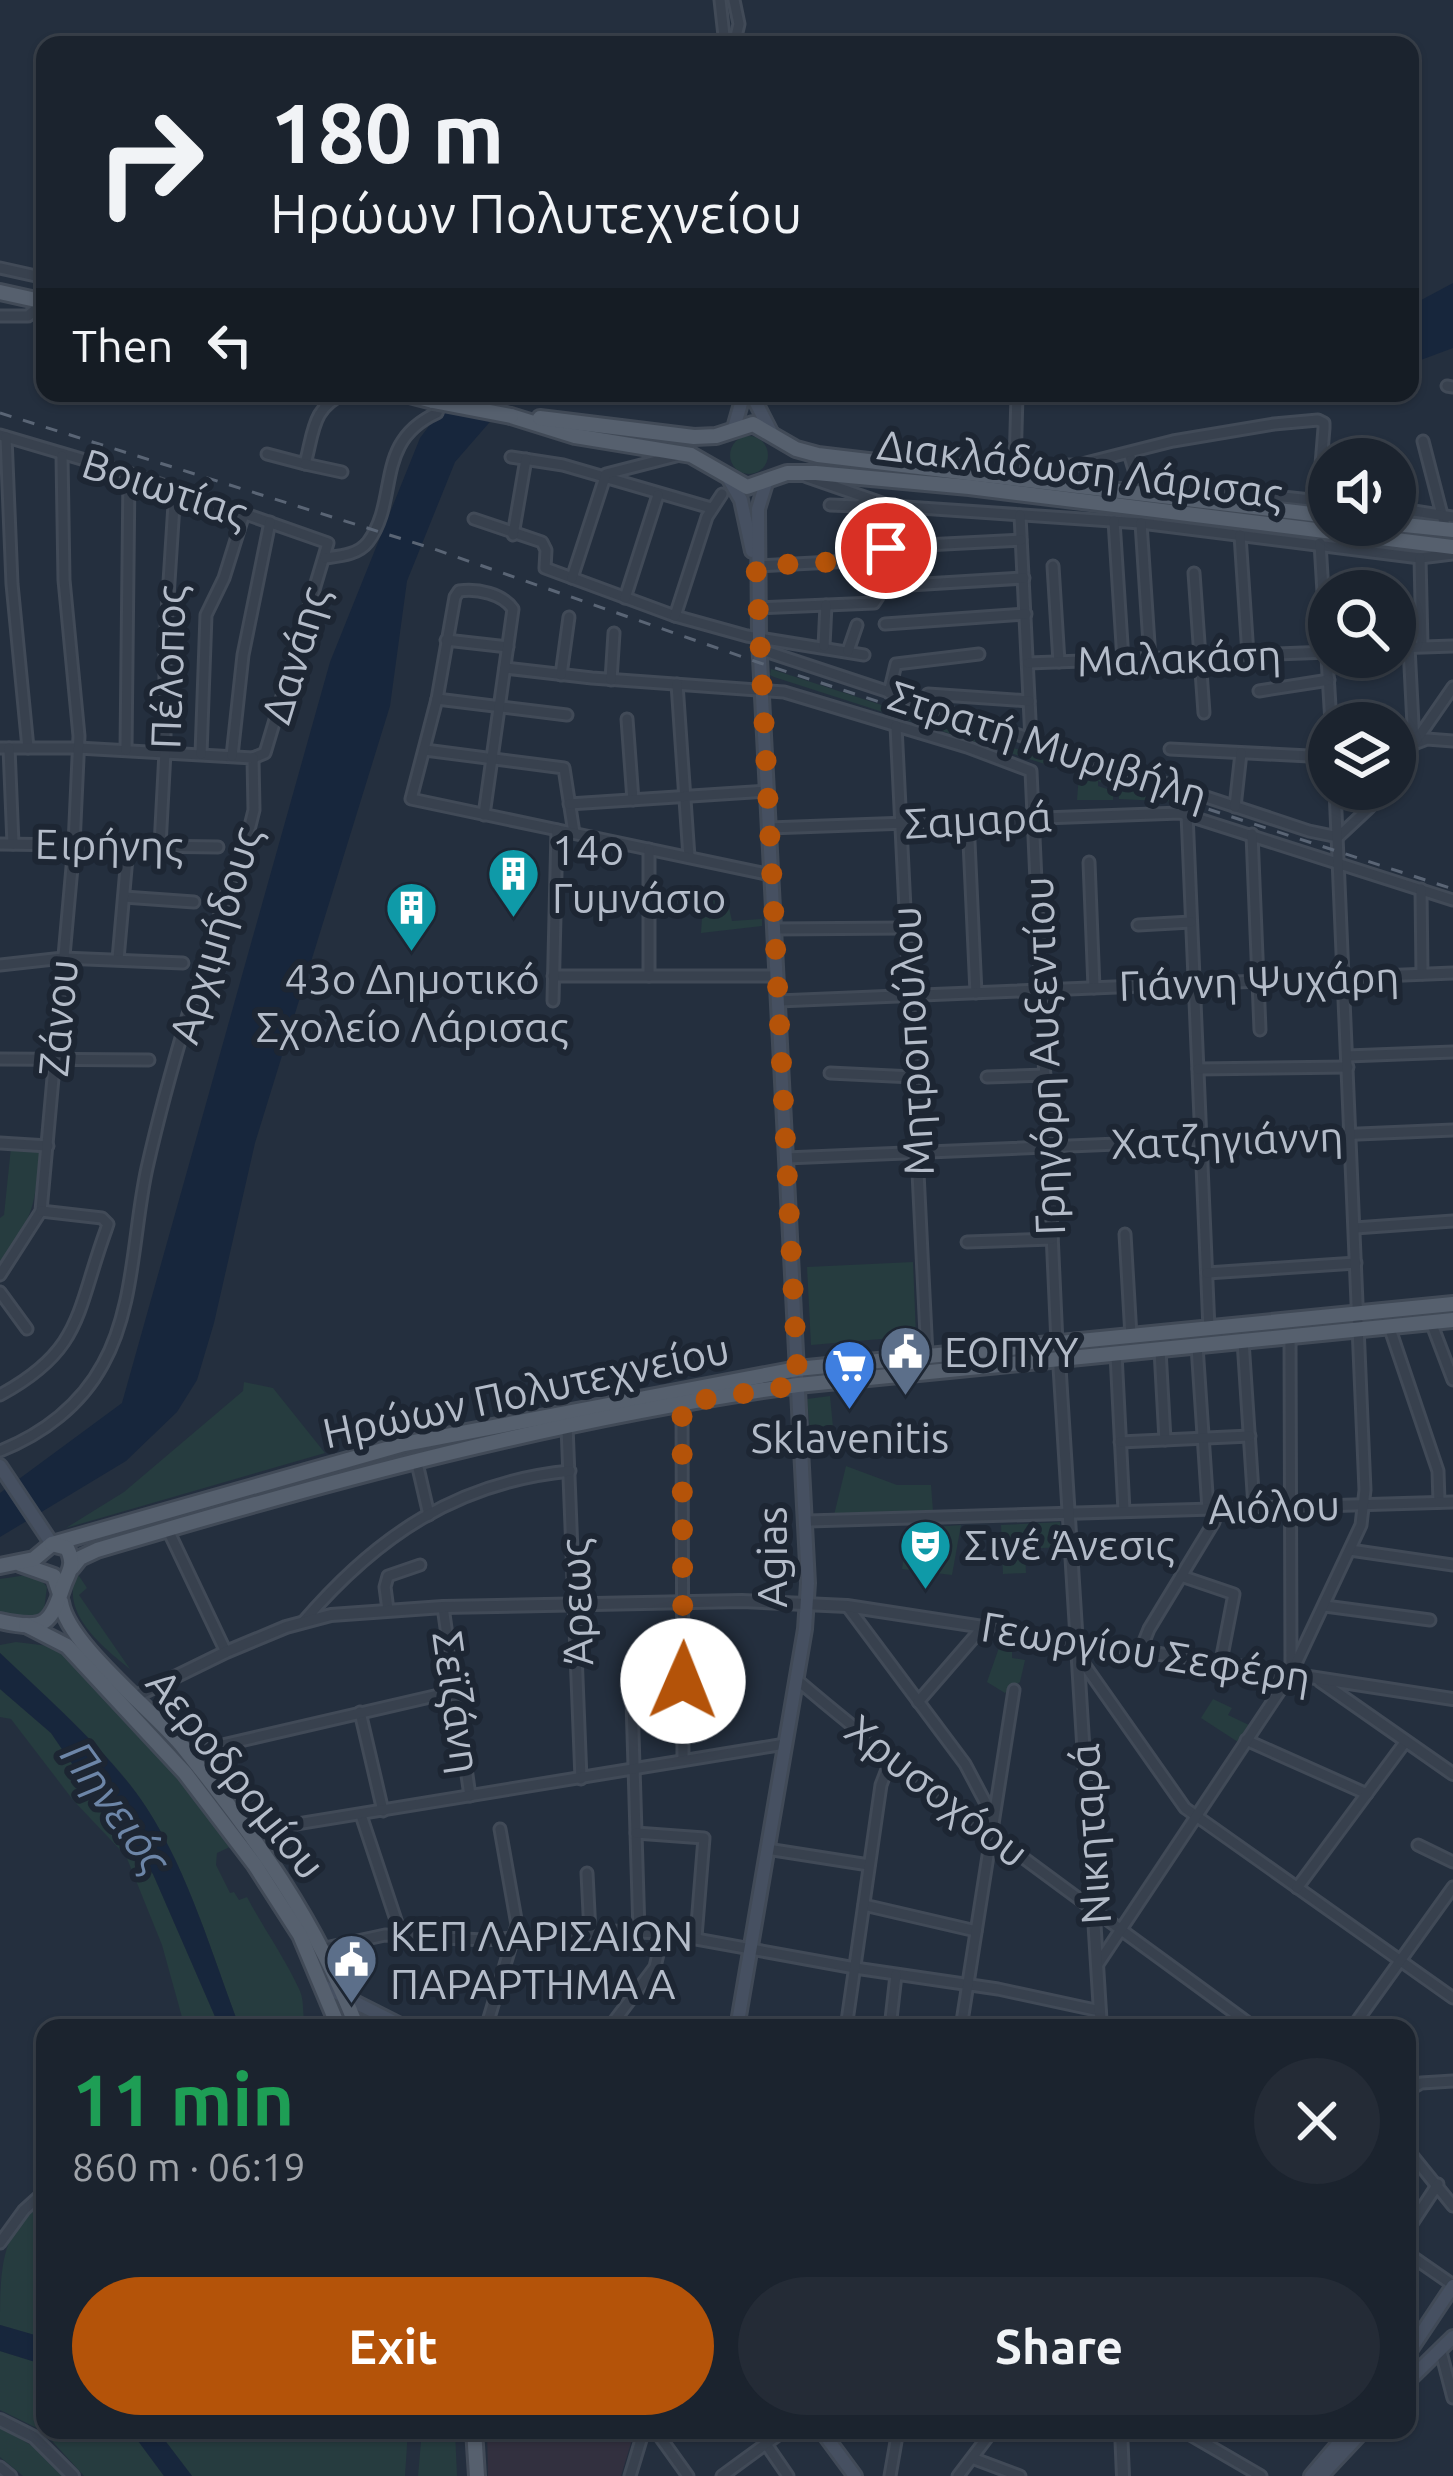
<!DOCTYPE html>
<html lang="en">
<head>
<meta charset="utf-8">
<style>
	:root { --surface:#1b232e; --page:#242b36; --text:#f1f3f6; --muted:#a0a4aa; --line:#39404a; --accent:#b45309 }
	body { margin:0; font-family:Ubuntu,sans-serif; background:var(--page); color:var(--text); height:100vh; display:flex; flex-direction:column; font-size:45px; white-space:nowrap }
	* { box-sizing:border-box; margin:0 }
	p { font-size:39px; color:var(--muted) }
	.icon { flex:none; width:66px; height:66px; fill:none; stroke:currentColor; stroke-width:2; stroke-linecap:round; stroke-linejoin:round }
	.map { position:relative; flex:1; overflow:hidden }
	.side { position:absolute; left:36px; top:2019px; width:1380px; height:420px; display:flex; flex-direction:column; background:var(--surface); border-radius:24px; box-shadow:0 3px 9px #0004,0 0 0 3px var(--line) }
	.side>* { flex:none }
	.hud { position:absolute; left:36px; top:36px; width:1383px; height:366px; border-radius:24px; box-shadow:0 3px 9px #0004,0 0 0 3px var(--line); background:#1b232e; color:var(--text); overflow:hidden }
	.buttons { position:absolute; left:1308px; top:438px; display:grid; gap:24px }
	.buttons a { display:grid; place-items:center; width:108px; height:108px; border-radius:50%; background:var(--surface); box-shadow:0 3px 9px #0004,0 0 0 3px var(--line); font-size:60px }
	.pin { position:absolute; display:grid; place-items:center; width:102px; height:102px; color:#fff; margin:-51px; border:6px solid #fff; border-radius:50%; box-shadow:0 3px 12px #0007 }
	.me { position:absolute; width:132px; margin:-66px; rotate:1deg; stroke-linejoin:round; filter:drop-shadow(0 0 9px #0008) }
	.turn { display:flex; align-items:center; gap:42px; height:252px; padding:0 36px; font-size:54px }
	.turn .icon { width:156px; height:156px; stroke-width:2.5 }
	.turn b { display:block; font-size:84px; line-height:102px }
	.then { display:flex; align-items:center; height:114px; padding:0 36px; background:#0003; gap:24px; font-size:45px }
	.round { display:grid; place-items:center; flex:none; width:126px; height:126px; border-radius:63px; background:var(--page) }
	.headline { display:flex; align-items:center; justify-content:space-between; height:204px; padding:0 36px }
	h1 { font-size:72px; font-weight:600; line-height:90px; color:#1e9e55 }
	.button { display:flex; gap:24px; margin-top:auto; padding:24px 36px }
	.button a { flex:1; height:138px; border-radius:72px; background:var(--accent); color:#fff; font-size:48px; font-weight:600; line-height:138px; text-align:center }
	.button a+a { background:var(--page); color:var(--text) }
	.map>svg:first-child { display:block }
</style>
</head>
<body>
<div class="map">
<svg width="1453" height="2476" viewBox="0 0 1453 2476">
	<rect width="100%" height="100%" fill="#242f3e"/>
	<path fill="#32303f" d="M487 2430H635L621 2476H488Z"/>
	<g fill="#263c3f">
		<circle cx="749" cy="455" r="19"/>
		<path d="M771 669 1179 802 1119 799V788L1098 781V786L1113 791V800H1077L1079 775 774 677 770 675Z"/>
		<path d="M713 899H727L732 921 762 919V926L701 933 702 918 714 915Z"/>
		<path d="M11 1147 40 1148C35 1205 35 1216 0 1262V1218L4 1215Z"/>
		<path d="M913 1262 916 1336 811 1345 807 1267Z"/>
		<path d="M244 1382 273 1388 325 1453 66 1528 124 1492 243 1391Z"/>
		<path d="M830 1396 835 1448 811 1441 807 1399Z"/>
		<path d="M846 1466 897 1485H931L933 1511 834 1515Z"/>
		<path d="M1060 1522 1062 1547 1025 1549 1026 1573 1003 1574 1001 1525Z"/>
		<path d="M961 1525 952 1575 902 1569 908 1529Z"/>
		<path d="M77 1573 87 1588 79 1595 130 1669C103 1647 59 1613 77 1573Z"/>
		<path d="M27 1575 39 1578 47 1587 44 1610 32 1617 0 1613V1579Z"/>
		<path d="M1002 1639 1012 1641V1658L1025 1660 1020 1682 1005 1693 987 1682Z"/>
		<path d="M16 1642 49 1646 61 1653 179 1776 230 1847 217 1853 216 1865 230 1893 234 1892 239 1900 247 1897C264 1929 285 1958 300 1991 305 2003 301 2015 307 2028H240C212 1955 189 1873 146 1807 111 1753 47 1698 0 1653V1645Z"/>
		<path d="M0 1689 51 1733 114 1825 153 1874 220 2028H185L162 1945 126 1856 73 1800 11 1719 0 1717Z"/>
		<path d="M1213 1699 1232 1708 1228 1715 1249 1725 1238 1742 1201 1718Z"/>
		<path d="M45 2198V2338L0 2325C0 2270 0 2229 45 2198Z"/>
		<path d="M0 2351 45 2365V2430H130L164 2476H84L43 2431 0 2410Z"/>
		<path d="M0 2427 31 2445 64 2476H23L0 2457Z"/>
		<path d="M157 2430H408L405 2476H192Z"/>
		<path d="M422 2430H455L457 2476H418Z"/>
	</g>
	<g fill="#17263c">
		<path d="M1453 283V348L1410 364V306Z"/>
		<path d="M454 393H515L455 462 407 581 390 706 255 1143 214 1323 197 1380 177 1412 126 1461 0 1537V1493L122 1403 330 662 420 438Z"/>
		<path d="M0 1653C46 1697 112 1755 146 1807 189 1873 212 1955 240 2028H220L153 1874 114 1825 51 1733 0 1689Z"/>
		<path d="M0 2325 45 2338V2365L0 2351Z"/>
		<path d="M130 2430H157L192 2476H164Z"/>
	</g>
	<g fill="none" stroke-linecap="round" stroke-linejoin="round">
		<defs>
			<g id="minor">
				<path d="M720 0 725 45"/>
				<path d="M734 0 739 24 734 45"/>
				<path d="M0 268 45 278"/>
				<path d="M0 316H28L44 302"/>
				<path d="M1447 386 1453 387"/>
				<path d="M0 435 129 473 328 543 265 753 253 758"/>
				<path d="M6 437 12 584 28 748"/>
				<path d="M1423 441 1446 530"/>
				<path d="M1129 453 1135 473 1145 482 1329 502"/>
				<path d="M267 454 305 464C314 431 312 407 346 393"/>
				<path d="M1354 454V459"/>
				<path d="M511 457 563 465 711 508"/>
				<path d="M305 464 342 472"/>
				<path d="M940 465H1078L1173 441 1274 424 1318 420 1324 423V428L1318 501"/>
				<path d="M1015 466 1017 395"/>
				<path d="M807 477 891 506 1141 523 1420 558 1453 554"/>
				<path d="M830 505 858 506 868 501"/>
				<path d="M1395 508 1453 517"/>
				<path d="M1020 515 1031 740"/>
				<path d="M474 519 542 542 546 550 545 568 675 616 747 636 864 655"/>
				<path d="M1114 521 1123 660"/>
				<path d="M1141 523 1150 659"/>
				<path d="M513 535 526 459"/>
				<path d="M1240 535 1248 655"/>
				<path d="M1320 543 1331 723"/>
				<path d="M325 558C340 556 358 555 368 542 400 499 373 442 437 413L444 393"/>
				<path d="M1420 558 1422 646"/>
				<path d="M756 566 870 560 886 547 1021 540"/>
				<path d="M1053 566 1059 662"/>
				<path d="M1194 573 1204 713"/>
				<path d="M572 578 606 474 680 455"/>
				<path d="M876 587 1024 578"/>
				<path d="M625 598 658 495"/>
				<path d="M758 608 874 603 878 597 870 560"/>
				<path d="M675 616 707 517 722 494"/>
				<path d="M885 624 1026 614"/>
				<path d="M446 640 508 647"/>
				<path d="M824 646 826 605"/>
				<path d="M1409 647 1414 744 1427 739 1453 741"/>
				<path d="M1395 648 1453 646"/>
				<path d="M759 649 1309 831 1338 837"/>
				<path d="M848 651 857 625"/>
				<path d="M1028 663 1329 652"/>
				<path d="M505 668 592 678 784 692 967 747 1031 771 1057 1343"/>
				<path d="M561 675 569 617"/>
				<path d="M611 680 614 633"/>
				<path d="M677 684 689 857"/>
				<path d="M1259 691 1329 680"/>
				<path d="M889 693 896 664 979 654"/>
				<path d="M928 694 1029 701"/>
				<path d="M437 699 567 715"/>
				<path d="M627 719 633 800"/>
				<path d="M896 726 927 1355"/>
				<path d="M0 748H78L253 758 254 810 250 826C211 938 173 1053 147 1168 133 1231 135 1307 103 1364 81 1405 43 1434 0 1451"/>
				<path d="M9 748 13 844"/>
				<path d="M1170 749 1329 757"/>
				<path d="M126 750 129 473"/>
				<path d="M425 750 564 768 574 833"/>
				<path d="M201 754 206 615 224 578 244 514"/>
				<path d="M232 756 243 655 270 522"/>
				<path d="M1395 771 1453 687"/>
				<path d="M569 804 767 791"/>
				<path d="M1235 807 1241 753"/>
				<path d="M1187 814 1209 1329"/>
				<path d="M484 815 513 609C503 594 477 588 459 591L455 597 437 699 411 799C531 825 651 849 771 875"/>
				<path d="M968 820 976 993"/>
				<path d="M769 828 1180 813 1453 900"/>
				<path d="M1252 834 1260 1030"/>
				<path d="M1338 837 1369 808 1383 789"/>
				<path d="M0 844 218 847"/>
				<path d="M160 846 165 752V644L175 489"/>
				<path d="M649 849V976"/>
				<path d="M1089 862 1094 988"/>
				<path d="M1421 889 1422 974"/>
				<path d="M124 897 194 902"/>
				<path d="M1138 925 1191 922"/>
				<path d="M774 929 906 928"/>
				<path d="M118 959 128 846"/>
				<path d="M0 965 63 958 183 963"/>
				<path d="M553 976H776"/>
				<path d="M553 1001 557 830"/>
				<path d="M778 1001 1453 973"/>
				<path d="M1347 1056 1453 1052"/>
				<path d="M0 1059 149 1060"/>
				<path d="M1198 1069 1348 1067"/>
				<path d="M830 1073 913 1077"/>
				<path d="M987 1077 1045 1075"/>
				<path d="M0 1143 48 1146"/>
				<path d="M786 1158 1453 1130"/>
				<path d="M1355 1228 1453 1221"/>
				<path d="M1125 1234 1131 1336"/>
				<path d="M967 1242 1052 1239"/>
				<path d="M1207 1273 1356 1263"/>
				<path d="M0 1275 41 1211 74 845 79 736 64 580 62 456"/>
				<path d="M0 1292 27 1329"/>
				<path d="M1431 1322 1453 1380"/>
				<path d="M1389 1326 1438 1471 1439 1502"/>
				<path d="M1290 1336 1291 1668"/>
				<path d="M1243 1341 1254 1507"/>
				<path d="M1197 1346 1208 1509"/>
				<path d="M1160 1350 1165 1440"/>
				<path d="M1116 1354 1124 1511"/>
				<path d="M0 1395C83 1350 76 1312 106 1230L108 1224 102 1218 41 1211"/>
				<path d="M682 1403 683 1760"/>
				<path d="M567 1426 581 1779"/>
				<path d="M1120 1442 1250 1436"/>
				<path d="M416 1459 429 1515"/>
				<path d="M808 1521 1453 1502"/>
				<path d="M168 1530 226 1652"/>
				<path d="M1350 1550 1453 1565"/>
				<path d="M1181 1576 1234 1594 1221 1661"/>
				<path d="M847 1606 965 1764 992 1815"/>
				<path d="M1325 1606 1430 1620"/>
				<path d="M443 1607 470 1796"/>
				<path d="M388 1610 385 1587 388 1576 420 1565"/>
				<path d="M304 1621C377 1536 457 1482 570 1471"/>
				<path d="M1141 1649 1149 1629 1214 1522 1218 1509"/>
				<path d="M1079 1657 1185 1808 1453 1998"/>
				<path d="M631 1667 639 1932"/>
				<path d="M796 1679C943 1804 1100 1913 1255 2028"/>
				<path d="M918 1702 983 1627"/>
				<path d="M360 1712 383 1811"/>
				<path d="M1246 1740 1367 1794"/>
				<path d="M188 1753 456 1691"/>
				<path d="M361 1815 401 1935"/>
				<path d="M248 1832 785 1744"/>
				<path d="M636 1833 704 1838 696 1937"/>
				<path d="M1418 1845 1453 1862"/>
				<path d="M767 1849 869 1865"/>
				<path d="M587 1873 590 1933"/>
				<path d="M1297 1888 1406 1741"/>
				<path d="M864 1905 976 1931"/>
				<path d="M325 1948 385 1935 484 1940 611 1931 663 1933 855 1968 998 1989 1100 2011"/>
				<path d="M1098 1964 1291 1674 1361 1525 1365 1490 1335 789"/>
				<path d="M486 2028 517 1925 500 1829"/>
				<path d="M609 2028 655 1967 663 1933"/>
				<path d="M846 2028 881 1785 891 1759"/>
				<path d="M890 2028 896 1975"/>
				<path d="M961 2028 1014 1690"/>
				<path d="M1352 2028 1453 1887"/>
				<path d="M1407 2091 1421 2083 1453 2081"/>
				<path d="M1407 2149 1453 2206"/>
				<path d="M1407 2231 1438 2184"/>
				<path d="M0 2243 24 2210 45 2191"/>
				<path d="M1407 2253 1453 2285"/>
				<path d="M1440 2348 1453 2398"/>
				<path d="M655 2430 688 2476"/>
				<path d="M1182 2430 1261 2476"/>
				<path d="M766 2444 788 2476"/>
				<path d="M972 2458 1020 2476"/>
				<path d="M0 2467 11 2476"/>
				<path d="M630 2476 644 2430"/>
				<path d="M722 2476 785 2430"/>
				<path d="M890 2476 898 2430"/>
				<path d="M958 2476 993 2430"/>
			</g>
			<g id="tertiary">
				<path d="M1059 1359 1101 2028"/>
				<path d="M1320 1681 1453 1774"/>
				<path d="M136 1696 226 1652 286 1627 331 1615 443 1607 742 1601 847 1606 1453 1699"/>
				<path d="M0 2420 34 2437 73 2476"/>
				<path d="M1121 2430 1123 2476"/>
			</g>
			<g id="secondary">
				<path d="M751 393 771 432"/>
				<path d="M734 428 744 393"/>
				<path d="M729 479 741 500 752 551"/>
				<path d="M0 1466 52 1544"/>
				<path d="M323 1986 406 2028"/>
				<path d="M737 2028 805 1629 808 1583 759 639 758 509 766 483"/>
				<path d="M1407 2355 1453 2286"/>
				<path d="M1407 2382 1453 2337"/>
				<path d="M821 2430 855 2476"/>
				<path d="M1311 2476 1350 2430"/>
				<path d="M1321 2476 1364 2430"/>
			</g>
			<g id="primary">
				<path d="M0 292 45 302"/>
				<path d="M402 393 433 401"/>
				<path d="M511 416 575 436 691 455 747 487 787 473H816L969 487 1453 547"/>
				<path d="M540 418 694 437 716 436 753 424 796 449 818 455 1329 516"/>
				<path d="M1395 524 1453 530"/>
				<path d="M20 1564 54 1576 60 1594"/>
				<path d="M0 1566 34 1559 52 1544 404 1444 797 1369 1453 1304"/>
				<path d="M72 1568 80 1558 97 1550C328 1481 559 1418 798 1385L1453 1320"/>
				<path d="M61 1602C67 1644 155 1712 184 1748 256 1838 316 1920 357 2028"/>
				<path d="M0 1621C46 1631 50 1625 64 1584 70 1569 75 1564 67 1548L52 1544"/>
				<path d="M26 1625 67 1646 185 1773 255 1865 300 1935 339 2028"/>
				<path d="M474 2430 477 2476"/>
			</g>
		</defs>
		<use href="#minor" stroke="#414a57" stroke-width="15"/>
		<use href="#tertiary" stroke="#414a57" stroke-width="16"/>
		<use href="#secondary" stroke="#414a57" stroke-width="18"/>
		<use href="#primary" stroke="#414a57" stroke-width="20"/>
		<use href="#minor" stroke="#38414e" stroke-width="9"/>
		<use href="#tertiary" stroke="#38414e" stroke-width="10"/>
		<use href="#secondary" stroke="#465061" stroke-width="12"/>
		<use href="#primary" stroke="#56606e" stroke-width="14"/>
		<path stroke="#5a6575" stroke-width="3" stroke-dasharray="12 12" stroke-linecap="butt" d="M0 413 431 548 760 663 1453 889"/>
		<defs>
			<path id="primary-bridge" d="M433 401 511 416"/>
		</defs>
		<use href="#primary-bridge" stroke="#414a57" stroke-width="20" stroke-linecap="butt"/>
		<use href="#primary-bridge" stroke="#56606e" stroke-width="14"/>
	</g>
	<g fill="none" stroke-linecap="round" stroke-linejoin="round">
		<path stroke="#b45309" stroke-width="21" stroke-dasharray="0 37.8" d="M683 1681 682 1403 798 1385 756 566 870 560 875 552 886 548"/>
	</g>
	<defs>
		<symbol id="building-pin" viewBox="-11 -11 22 30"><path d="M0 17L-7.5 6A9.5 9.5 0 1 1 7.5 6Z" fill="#0f9aa8" stroke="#1d2633"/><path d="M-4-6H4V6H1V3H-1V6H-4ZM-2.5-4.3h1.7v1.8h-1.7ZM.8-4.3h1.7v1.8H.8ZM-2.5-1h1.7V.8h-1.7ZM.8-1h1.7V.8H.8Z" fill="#fff"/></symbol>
		<symbol id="civic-pin" viewBox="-11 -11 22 30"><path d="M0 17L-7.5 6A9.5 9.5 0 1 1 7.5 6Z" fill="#5c6f8a" stroke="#1d2633"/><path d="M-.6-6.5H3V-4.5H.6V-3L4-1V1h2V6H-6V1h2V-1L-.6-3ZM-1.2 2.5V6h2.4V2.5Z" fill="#fff"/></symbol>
		<symbol id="supermarket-pin" viewBox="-11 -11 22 30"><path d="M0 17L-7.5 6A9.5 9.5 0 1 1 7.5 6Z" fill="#3f7fe0" stroke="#1d2633"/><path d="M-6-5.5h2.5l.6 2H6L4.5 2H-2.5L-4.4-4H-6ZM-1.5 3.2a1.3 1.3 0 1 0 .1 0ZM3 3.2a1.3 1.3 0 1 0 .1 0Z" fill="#fff"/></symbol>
		<symbol id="theatre-pin" viewBox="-11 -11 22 30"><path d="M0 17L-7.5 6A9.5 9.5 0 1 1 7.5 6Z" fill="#0f9aa8" stroke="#1d2633"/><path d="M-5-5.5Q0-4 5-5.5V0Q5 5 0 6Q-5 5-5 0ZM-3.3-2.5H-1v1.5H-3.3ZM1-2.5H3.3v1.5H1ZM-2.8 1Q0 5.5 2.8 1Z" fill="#fff"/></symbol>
	</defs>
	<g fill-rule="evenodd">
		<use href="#building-pin" x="484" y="844" width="59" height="81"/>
		<use href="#building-pin" x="382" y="878" width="59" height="81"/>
		<use href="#civic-pin" x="876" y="1322" width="59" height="81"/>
		<use href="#supermarket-pin" x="820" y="1336" width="59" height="81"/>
		<use href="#theatre-pin" x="896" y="1516" width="59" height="81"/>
		<use href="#civic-pin" x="322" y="1930" width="59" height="81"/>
	</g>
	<g text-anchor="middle" stroke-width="12" stroke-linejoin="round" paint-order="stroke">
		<g font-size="42" fill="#b4bcc9" stroke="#1d2633">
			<text transform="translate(1080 469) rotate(7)" y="15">Διακλάδωση Λάρισας</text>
			<text transform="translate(165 488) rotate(18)" y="15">Βοιωτίας</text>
			<text transform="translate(295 655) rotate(-73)" y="15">Δανάης</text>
			<text transform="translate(1179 658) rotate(-2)" y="15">Μαλακάση</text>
			<text transform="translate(168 667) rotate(-88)" y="15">Πέλοπος</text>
			<text transform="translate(1048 745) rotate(18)" y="15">Στρατή Μυριβήλη</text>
			<text transform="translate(978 820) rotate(-3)" y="15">Σαμαρά</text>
			<text transform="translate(109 845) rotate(1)" y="15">Ειρήνης</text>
			<text transform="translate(215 935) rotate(-73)" y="15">Αρχιμήδους</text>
			<text transform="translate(1259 981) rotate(-2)" y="15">Γιάννη Ψυχάρη</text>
			<text transform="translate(58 1018) rotate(-85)" y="15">Ζάνου</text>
			<text transform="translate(912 1041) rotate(-93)" y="15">Μητροπούλου</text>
			<text transform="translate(1044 1056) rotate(-92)" y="15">Γρηγόρη Αυξεντίου</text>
			<text transform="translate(1227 1140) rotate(-2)" y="15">Χατζηγιάννη</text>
			<text transform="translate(526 1391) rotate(-12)" y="15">Ηρώων Πολυτεχνείου</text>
			<text transform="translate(1274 1507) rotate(-2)" y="15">Αιόλου</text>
			<text transform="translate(772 1557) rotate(-90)" y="15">Agias</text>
			<text transform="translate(576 1602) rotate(-92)" y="15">Άρεως</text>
			<text transform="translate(1146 1652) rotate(9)" y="15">Γεωργίου Σεφέρη</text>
			<text transform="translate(457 1702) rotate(82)" y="15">Σεϊζάνη</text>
			<text transform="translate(236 1774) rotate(51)" y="15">Αεροδρομίου</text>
			<text transform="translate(937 1791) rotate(38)" y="15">Χρυσοχόου</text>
			<text transform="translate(1090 1834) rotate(-94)" y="15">Νικηταρά</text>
		</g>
		<g font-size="42" fill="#b4bcc9" stroke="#1d2633" text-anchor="start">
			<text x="552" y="865">14ο<tspan x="552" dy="48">Γυμνάσιο</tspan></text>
			<text x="412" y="994" text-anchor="middle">43ο Δημοτικό<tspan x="412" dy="48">Σχολείο Λάρισας</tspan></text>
			<text x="944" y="1367">ΕΟΠΥΥ</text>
			<text x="850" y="1453" text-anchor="middle">Sklavenitis</text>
			<text x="964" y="1560">Σινέ Άνεσις</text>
			<text x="390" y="1951">ΚΕΠ ΛΑΡΙΣΑΙΩΝ<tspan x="390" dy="48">ΠΑΡΑΡΤΗΜΑ A</tspan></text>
		</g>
		<g font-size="45" font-style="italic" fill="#6d86a8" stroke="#1d2633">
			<text transform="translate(116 1807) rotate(54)" y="16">Πηνειός</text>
		</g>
	</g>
</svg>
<div class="buttons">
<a><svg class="icon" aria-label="sound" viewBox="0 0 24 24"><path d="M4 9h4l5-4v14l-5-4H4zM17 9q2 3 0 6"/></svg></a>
<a><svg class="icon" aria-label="search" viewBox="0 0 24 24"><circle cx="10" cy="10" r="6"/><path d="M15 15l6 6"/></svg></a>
<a><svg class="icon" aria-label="layers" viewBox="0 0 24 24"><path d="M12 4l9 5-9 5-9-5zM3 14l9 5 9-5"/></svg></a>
</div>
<div class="pin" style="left:886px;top:548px;background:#d93025"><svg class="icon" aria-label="arrive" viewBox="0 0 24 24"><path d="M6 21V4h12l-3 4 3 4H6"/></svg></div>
<svg class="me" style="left:683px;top:1681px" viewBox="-20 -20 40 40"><circle r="19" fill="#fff"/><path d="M0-13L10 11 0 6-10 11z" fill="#b45309"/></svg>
<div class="hud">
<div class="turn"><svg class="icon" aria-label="right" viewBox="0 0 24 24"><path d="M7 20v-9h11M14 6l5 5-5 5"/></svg><div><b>180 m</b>Ηρώων Πολυτεχνείου</div></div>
<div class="then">Then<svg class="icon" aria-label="left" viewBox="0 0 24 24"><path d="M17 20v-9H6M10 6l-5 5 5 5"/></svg></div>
</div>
<section class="side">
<div class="headline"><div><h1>11 min</h1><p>860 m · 06:19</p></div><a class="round"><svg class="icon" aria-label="close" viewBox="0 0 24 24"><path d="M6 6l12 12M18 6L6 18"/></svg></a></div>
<div class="button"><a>Exit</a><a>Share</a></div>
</section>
</div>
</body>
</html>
